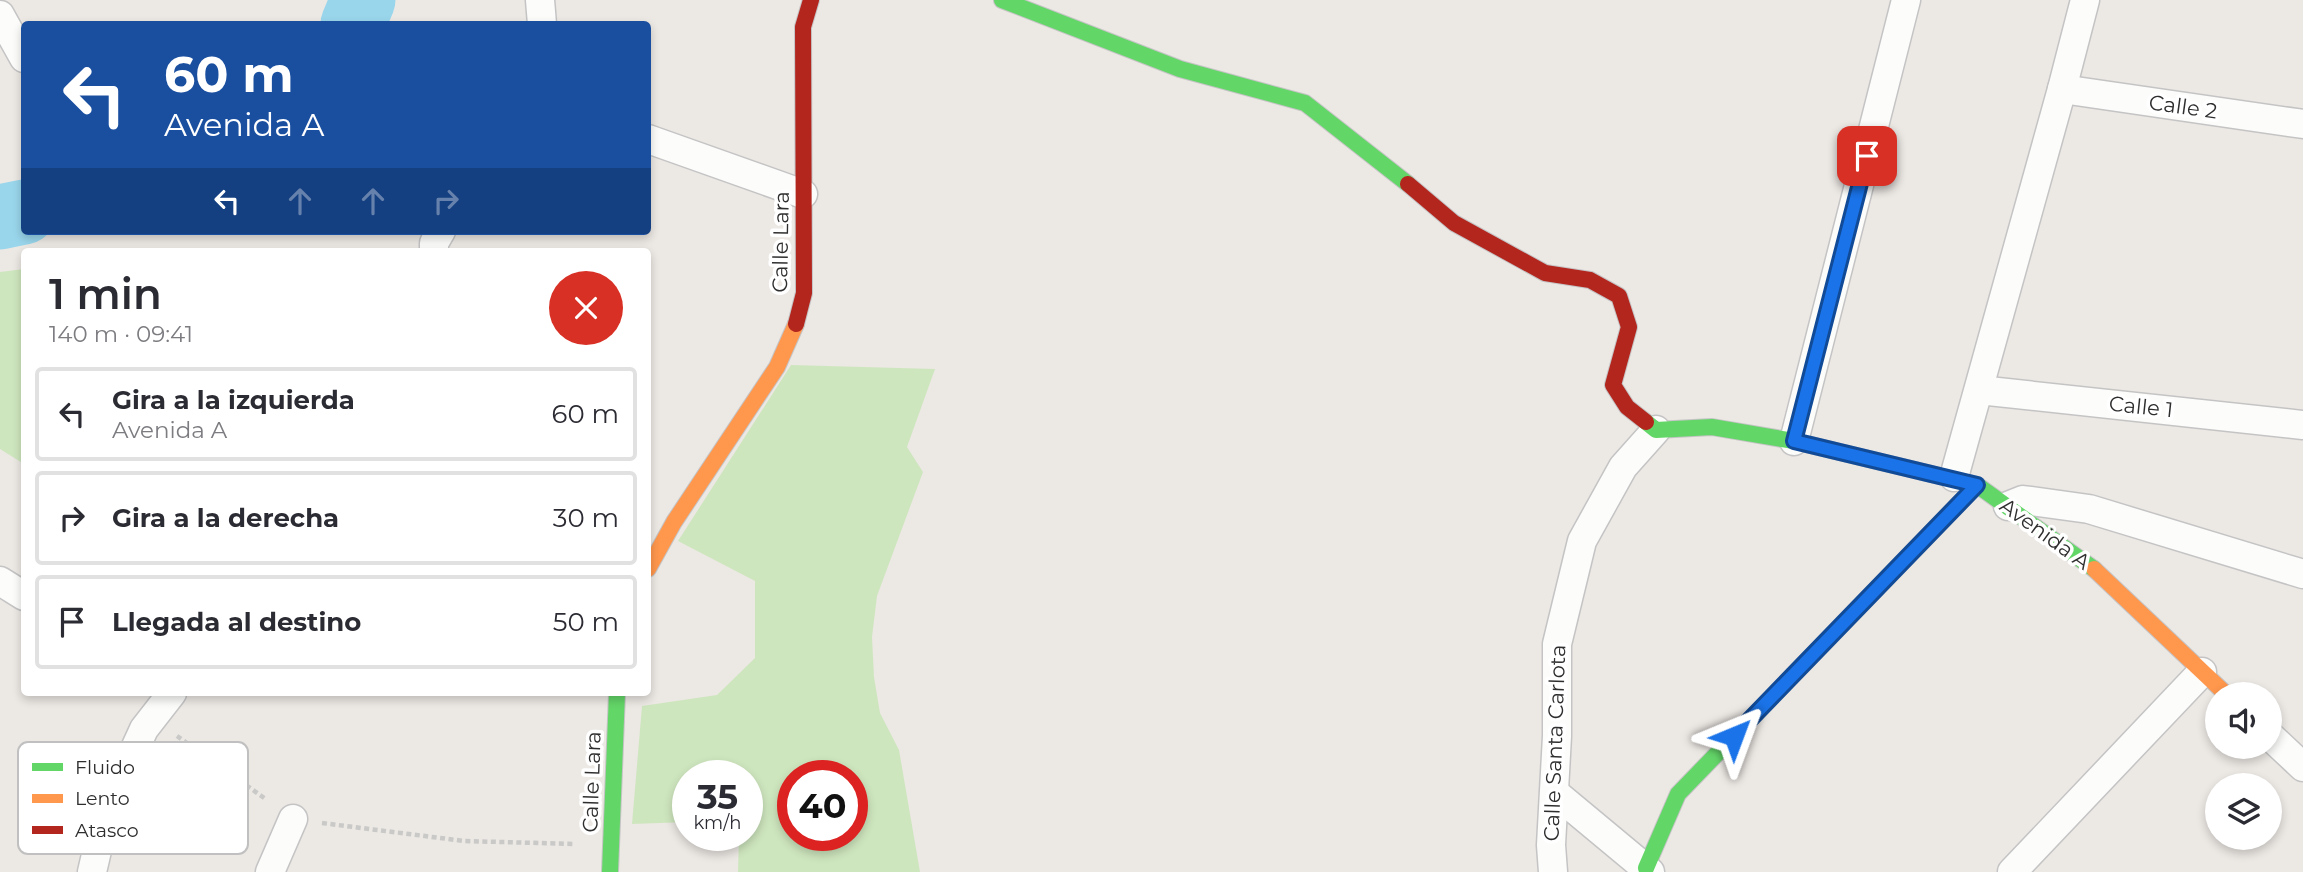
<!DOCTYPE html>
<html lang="es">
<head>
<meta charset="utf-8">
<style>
	:root { --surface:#fff; --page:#f7f7f7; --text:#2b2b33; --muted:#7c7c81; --line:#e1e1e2 }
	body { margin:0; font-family:Montserrat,sans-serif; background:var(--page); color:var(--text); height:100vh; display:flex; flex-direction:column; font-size:26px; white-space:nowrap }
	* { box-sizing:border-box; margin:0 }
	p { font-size:23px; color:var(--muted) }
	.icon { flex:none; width:38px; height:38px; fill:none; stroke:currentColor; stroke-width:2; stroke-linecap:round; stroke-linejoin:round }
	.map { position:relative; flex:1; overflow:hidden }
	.side { position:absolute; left:21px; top:248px; width:630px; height:448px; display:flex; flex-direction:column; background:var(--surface); border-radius:7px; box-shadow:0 4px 10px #0003 }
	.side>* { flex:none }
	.hud { position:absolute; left:21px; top:21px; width:630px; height:214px; border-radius:7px; box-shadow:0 4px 10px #0003; background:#1a4fa0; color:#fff; overflow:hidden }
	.tools { position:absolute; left:2205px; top:682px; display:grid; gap:14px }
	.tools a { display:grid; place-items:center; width:77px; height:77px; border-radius:50%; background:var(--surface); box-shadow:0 4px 10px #0003; font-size:35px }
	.speed { position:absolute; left:672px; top:760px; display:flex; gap:14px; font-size:35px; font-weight:700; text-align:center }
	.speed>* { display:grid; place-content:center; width:91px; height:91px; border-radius:50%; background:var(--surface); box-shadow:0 4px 10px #0003; line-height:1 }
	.speed small { font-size:18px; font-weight:400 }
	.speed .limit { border:10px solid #d22; background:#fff; color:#111 }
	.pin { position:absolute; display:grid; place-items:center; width:60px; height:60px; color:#fff; margin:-30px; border-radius:14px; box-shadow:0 4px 10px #0006 }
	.me { position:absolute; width:77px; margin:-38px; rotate:44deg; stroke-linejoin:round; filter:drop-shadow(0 0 5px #0008) }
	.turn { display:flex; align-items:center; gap:24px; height:147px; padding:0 28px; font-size:32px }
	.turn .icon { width:91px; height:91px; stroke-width:2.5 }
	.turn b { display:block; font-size:49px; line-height:60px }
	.lanes { display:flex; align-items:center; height:66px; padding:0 28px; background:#0003; justify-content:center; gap:35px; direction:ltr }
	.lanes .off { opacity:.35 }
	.round { display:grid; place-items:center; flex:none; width:74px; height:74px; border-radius:37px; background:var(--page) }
	.head { display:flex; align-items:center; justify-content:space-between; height:119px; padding:0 28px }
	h1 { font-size:42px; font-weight:600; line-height:52px }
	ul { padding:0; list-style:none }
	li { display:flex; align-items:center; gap:21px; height:94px; margin:0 14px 10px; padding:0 14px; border:4px solid var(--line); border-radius:7px }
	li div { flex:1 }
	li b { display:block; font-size:26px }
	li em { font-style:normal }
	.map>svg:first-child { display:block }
</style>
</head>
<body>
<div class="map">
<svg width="2303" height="872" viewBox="0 0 2303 872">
	<rect width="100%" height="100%" fill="#ece8e4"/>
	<g fill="#cee6be" fill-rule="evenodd">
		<path d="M24 269V464L0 449V272Z"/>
		<path d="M791 365 935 369 907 447 923 472 877 596 872 637 874 677 880 713 899 750 920 872H738L739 835H747V775H688V822L632 824 642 706 717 695 755 658V581L678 541ZM793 775H852V835H793Z"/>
	</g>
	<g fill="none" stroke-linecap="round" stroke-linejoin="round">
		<g stroke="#99d6ec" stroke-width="65">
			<path d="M353 24 363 0"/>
			<path d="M0 217 24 212"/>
		</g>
		<defs>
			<g id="street">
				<path d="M540 0 542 24"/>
				<path d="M0 15 24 58"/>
				<path d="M2062 89 2303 124"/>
				<path d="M648 139 803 194"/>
				<path d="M434 252V243L441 231"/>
				<path d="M1979 390 2303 425"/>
				<path d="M1794 441 1906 0"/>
				<path d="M1954 477 2062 89 2085 0"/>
				<path d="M2008 506 2023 500 2089 509 2303 574"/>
				<path d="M0 581 24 596"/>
				<path d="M2270 736 2303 767"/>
				<path d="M1555 793 1650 872"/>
				<path d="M92 872 106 812 144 729 172 693"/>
				<path d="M270 872 293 819"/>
				<path d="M1553 872 1551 845 1557 736V644L1582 541 1623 467 1656 430"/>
				<path d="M2012 872 2202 672"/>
			</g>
			<g id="fast">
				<path d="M1002 0 1180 69 1305 103 1408 184"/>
				<path d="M1646 422 1656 430 1712 427 1794 441 1977 485 2094 569"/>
				<path d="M1646 868 1678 794 1977 485"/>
				<path d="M610 872 617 693"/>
			</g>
			<g id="slow">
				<path d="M648 569 674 522 777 367 796 324"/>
				<path d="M2094 569 2227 695"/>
			</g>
			<g id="jam">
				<path d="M1408 184 1454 223 1545 273 1590 280 1619 296 1629 327 1613 385 1627 407 1646 422"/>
				<path d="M796 324 804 293 803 27 811 0"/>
			</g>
		</defs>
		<use href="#street" stroke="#c5c4c5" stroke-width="31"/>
		<use href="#fast" stroke="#c5c4c5" stroke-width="18"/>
		<use href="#slow" stroke="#c5c4c5" stroke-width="18"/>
		<use href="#jam" stroke="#c5c4c5" stroke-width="18"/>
		<g stroke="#c9c9c8" stroke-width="4.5" stroke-dasharray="5 3.5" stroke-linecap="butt">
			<path d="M177 736 267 800"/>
			<path d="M322 823 464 841 575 844"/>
		</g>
		<use href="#street" stroke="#fcfcfb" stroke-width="28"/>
		<use href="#fast" stroke="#63d668" stroke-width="16"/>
		<use href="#slow" stroke="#ff974d" stroke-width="16"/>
		<use href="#jam" stroke="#b3261e" stroke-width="16"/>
	</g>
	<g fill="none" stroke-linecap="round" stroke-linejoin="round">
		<defs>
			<path id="route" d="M1734 736 1977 485 1794 441 1867 156"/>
		</defs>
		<use href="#route" stroke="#114b97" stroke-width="18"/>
		<use href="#route" stroke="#1a73e8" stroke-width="12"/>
	</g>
	<g text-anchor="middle" stroke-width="7" stroke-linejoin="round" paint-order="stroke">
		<g font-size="21" fill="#2e2e2e" stroke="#fff">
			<text transform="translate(2183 107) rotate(8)" y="7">Calle 2</text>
			<text transform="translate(781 242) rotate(-89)" y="7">Calle Lara</text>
			<text transform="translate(2141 407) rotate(6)" y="7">Calle 1</text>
			<text transform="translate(2045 534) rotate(36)" y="7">Avenida A</text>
			<text transform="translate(1555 743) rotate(-88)" y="7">Calle Santa Carlota</text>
			<text transform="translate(592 782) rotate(-88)" y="7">Calle Lara</text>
		</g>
	</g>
	<rect x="18" y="742" width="230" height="112" rx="10" fill="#fff" stroke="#c0c0c0" stroke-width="2"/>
	<rect x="32" y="763" width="31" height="8" fill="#63d668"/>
	<rect x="32" y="794" width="31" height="9" fill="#ff974d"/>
	<rect x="32" y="826" width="31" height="8" fill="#b3261e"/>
	<g font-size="19" fill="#2e2e2e">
		<text x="75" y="774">Fluido</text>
		<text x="75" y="805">Lento</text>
		<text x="75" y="837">Atasco</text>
	</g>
</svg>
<div class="tools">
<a><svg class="icon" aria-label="sound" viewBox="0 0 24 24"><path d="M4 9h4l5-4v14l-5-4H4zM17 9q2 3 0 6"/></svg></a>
<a><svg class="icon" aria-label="layers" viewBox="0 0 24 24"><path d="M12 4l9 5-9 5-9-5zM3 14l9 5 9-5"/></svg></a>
</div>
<div class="speed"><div>35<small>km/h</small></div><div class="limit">40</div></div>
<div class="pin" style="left:1867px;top:156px;background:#d93025"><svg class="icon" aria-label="arrive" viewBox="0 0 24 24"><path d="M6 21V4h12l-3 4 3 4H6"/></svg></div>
<svg class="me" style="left:1734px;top:736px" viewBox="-20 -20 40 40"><path d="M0-17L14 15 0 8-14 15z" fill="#1a73e8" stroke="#fff" stroke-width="4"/></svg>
<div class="hud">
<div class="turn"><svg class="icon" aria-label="left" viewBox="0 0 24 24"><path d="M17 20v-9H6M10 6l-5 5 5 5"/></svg><div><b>60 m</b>Avenida A</div></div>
<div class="lanes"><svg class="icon" aria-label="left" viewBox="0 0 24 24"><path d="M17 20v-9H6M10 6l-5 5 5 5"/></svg><svg class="icon off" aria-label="ahead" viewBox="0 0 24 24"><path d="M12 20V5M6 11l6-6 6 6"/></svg><svg class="icon off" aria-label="ahead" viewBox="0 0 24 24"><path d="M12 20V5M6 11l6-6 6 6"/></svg><svg class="icon off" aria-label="right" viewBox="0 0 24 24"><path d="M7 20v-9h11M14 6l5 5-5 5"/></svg></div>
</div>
<section class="side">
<div class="head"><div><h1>1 min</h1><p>140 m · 09:41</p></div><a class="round" style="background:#d93025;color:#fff"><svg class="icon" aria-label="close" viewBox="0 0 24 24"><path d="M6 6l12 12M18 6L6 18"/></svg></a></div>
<ul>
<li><svg class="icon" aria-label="left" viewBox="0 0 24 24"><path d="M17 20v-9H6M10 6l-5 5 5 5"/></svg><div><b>Gira a la izquierda</b><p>Avenida A</p></div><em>60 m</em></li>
<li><svg class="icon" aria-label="right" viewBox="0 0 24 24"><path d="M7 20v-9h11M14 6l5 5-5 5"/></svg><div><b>Gira a la derecha</b></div><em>30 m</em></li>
<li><svg class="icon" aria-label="arrive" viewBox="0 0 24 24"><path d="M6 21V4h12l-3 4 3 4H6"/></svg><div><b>Llegada al destino</b></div><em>50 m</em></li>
</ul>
</section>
</div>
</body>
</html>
